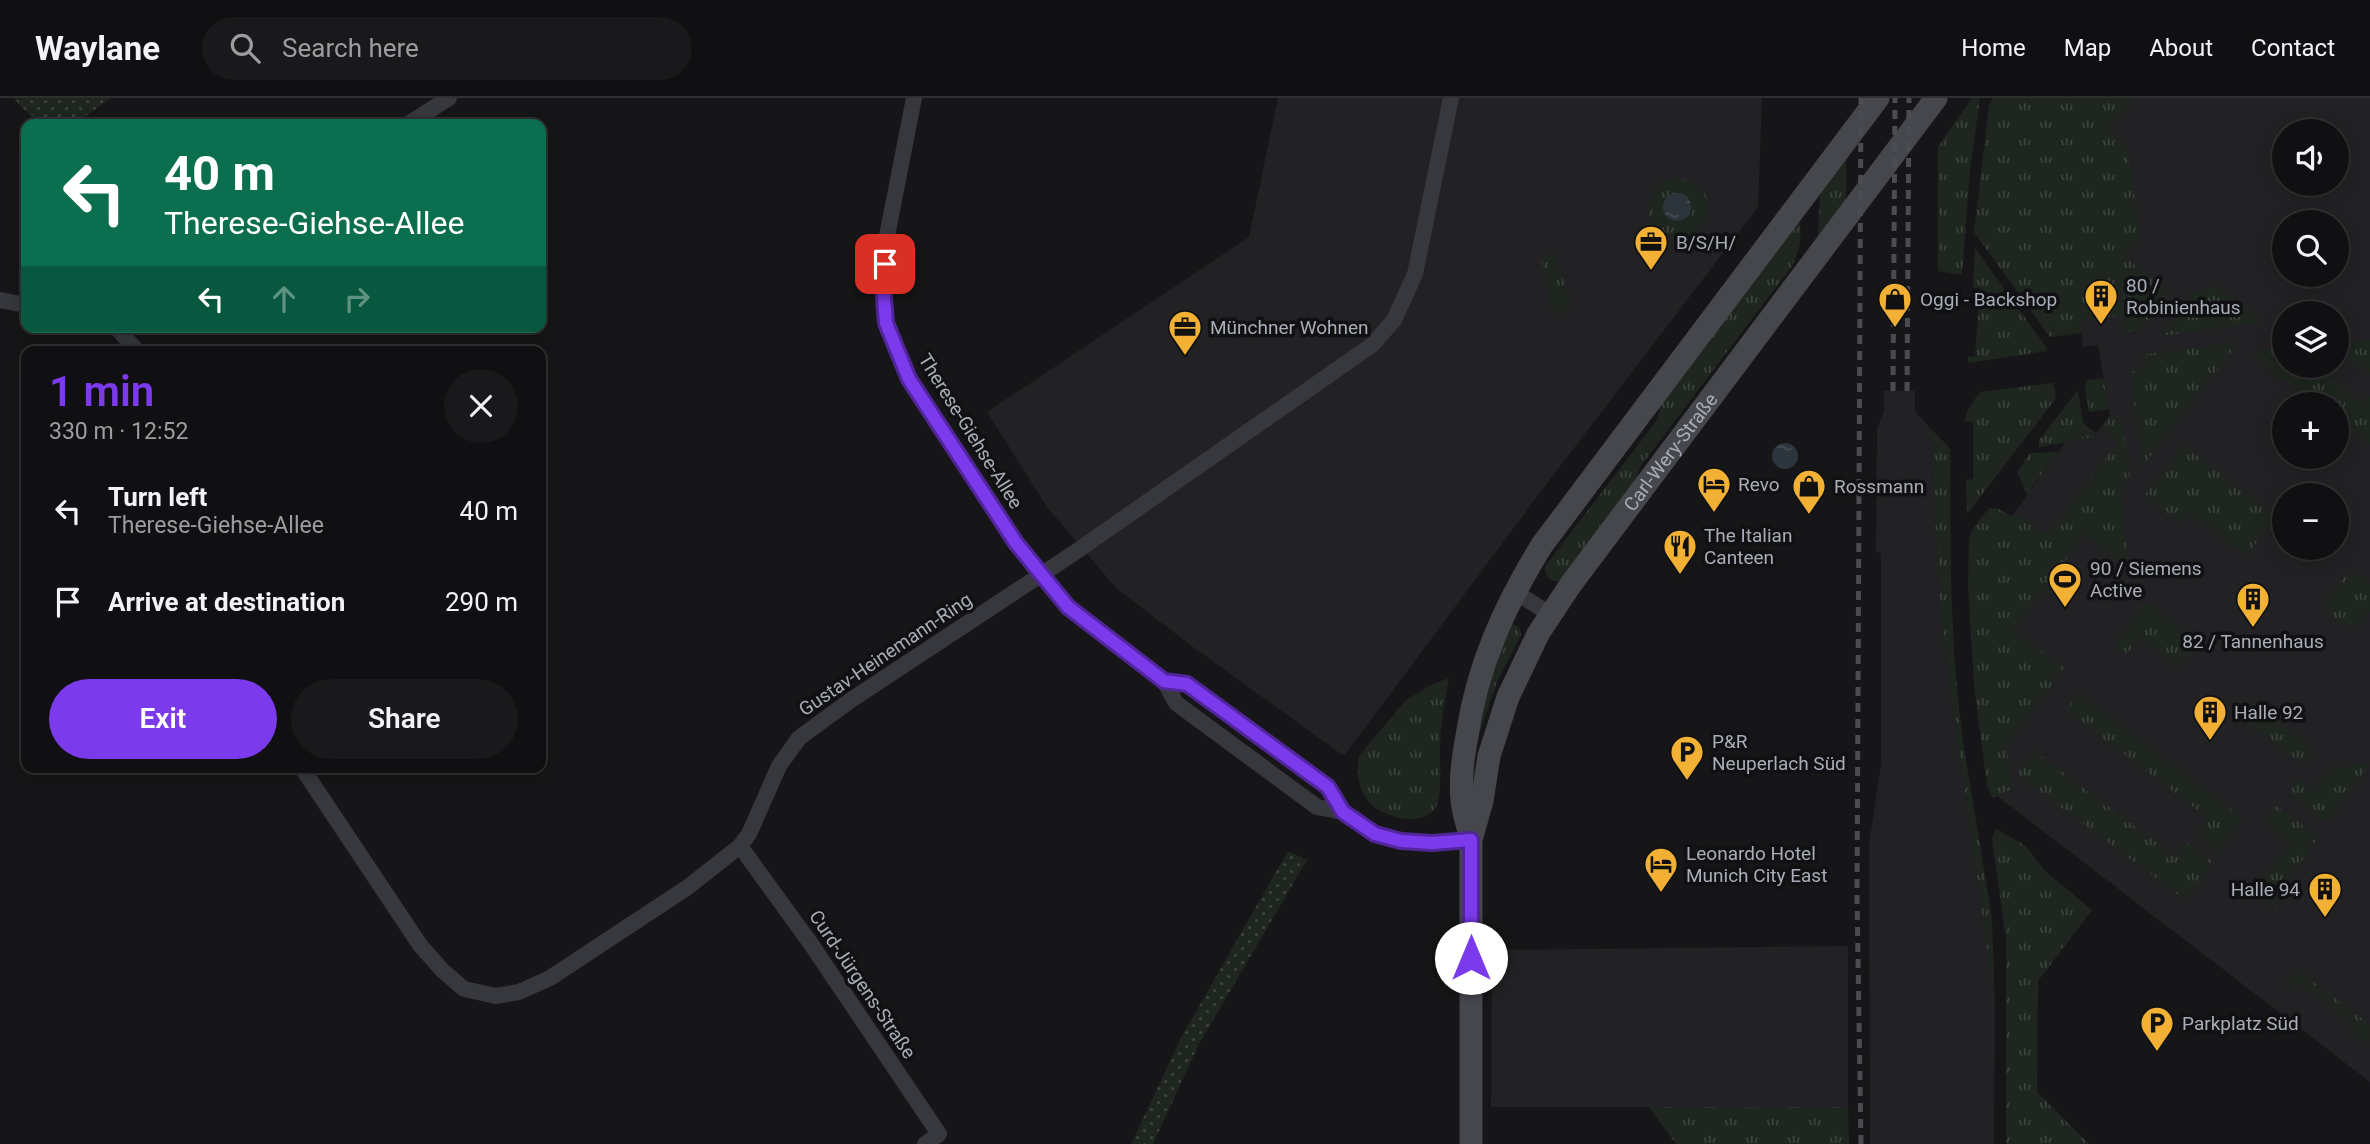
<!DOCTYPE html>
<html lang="en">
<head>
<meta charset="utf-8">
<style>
	:root { --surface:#101012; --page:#19191b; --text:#f1f3f6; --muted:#9c9d9f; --line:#303032; --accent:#7c3aed }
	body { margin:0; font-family:Roboto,sans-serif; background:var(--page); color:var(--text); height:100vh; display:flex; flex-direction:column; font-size:26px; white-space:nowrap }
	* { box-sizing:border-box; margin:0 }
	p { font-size:23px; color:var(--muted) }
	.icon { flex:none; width:38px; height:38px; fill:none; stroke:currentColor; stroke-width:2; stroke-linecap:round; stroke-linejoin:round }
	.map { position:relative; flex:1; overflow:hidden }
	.details { position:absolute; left:21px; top:248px; width:525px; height:427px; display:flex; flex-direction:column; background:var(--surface); border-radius:14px; box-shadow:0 4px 18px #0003,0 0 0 2px var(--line) }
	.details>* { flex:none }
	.banner { position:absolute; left:21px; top:21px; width:525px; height:214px; border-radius:14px; box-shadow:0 4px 18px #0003,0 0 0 2px var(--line); background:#0b6e4f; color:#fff; overflow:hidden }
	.controls { position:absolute; left:2272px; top:21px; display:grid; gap:14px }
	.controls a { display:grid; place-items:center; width:77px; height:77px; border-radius:50%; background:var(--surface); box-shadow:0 4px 18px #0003,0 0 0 2px var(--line); font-size:35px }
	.pin { position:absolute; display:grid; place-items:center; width:60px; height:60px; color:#fff; margin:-30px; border-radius:14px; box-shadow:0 4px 10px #0006 }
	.me { position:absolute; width:77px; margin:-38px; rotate:0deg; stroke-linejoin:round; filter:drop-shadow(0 0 5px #0008) }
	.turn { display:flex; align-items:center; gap:24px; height:147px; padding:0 28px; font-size:32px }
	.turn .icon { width:91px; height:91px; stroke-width:2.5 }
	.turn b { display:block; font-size:49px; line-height:60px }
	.lanes { display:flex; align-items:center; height:66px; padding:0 28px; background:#0003; justify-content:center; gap:35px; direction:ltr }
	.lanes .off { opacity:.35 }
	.round { display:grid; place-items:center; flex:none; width:74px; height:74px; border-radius:37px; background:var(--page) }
	.overview { display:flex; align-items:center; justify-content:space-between; height:119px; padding:0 28px }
	h1 { font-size:42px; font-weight:600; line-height:52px; color:var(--accent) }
	.button { display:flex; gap:14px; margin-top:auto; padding:14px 28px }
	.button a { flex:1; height:80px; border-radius:42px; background:var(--accent); color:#fff; font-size:28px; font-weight:600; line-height:80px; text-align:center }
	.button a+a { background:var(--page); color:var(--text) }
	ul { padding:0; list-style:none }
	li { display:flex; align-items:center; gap:21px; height:91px; padding:0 28px }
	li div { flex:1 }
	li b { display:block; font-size:26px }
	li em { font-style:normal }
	header { display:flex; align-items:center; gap:42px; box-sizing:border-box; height:98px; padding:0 35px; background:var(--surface); border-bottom:2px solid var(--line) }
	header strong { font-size:33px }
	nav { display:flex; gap:38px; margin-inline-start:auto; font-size:24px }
	.search { width:490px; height:63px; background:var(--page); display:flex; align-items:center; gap:18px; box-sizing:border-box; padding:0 24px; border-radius:38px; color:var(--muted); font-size:26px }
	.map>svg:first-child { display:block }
</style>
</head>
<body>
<header>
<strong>Waylane</strong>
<div class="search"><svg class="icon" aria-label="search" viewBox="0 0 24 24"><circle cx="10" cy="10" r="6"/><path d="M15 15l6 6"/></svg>Search here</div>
<nav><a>Home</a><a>Map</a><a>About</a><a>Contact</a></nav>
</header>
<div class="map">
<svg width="2370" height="1046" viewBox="0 0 2370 1046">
	<defs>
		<pattern id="grass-tufts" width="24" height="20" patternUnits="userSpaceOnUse" patternTransform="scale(1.75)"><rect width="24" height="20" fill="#1e261f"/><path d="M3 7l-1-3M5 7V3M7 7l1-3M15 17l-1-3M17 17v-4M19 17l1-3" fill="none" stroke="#3c433d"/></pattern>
		<pattern id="park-dots" width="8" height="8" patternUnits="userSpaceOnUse" patternTransform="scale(1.75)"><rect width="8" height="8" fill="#1e261f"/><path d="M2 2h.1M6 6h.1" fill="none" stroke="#3c433d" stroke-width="1.8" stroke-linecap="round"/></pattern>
		<pattern id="water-ripples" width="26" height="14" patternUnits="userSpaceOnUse" patternTransform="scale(1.75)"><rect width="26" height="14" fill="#2c353c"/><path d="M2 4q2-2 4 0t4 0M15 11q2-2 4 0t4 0" fill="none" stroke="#485056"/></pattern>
	</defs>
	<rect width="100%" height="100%" fill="#161618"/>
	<g fill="#222225" fill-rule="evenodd">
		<path d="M1278 0H1762L1758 109 1539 396 1344 658 1193 549 1117 491 1047 409 987 314 1249 139Z"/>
		<path d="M2050 0H2370V984L1996 697 1978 470 2017 411 2067 342 2093 340 2110 317 2098 247 2083 249ZM2284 33H2336V86H2284ZM2284 124H2336V177H2284ZM2284 215H2336V268H2284ZM2284 306H2336V359H2284ZM2284 397H2336V450H2284Z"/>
		<path d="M1884 293H1915V314L1930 330 1941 526 1995 908 1994 1046H1870L1869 746 1881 666V456L1876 453 1877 330 1884 314Z"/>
		<path d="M1848 848V1009H1491L1492 852Z"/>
	</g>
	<g fill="url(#grass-tufts)" fill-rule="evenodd">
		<path d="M1972 0H1980L1970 72 1962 177 1938 173V49Z"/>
		<path d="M1993 0H2134L2108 34 2127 49 2141 139 2124 159 2170 194 2140 233 2123 234 2121 217 2080 223 2081 235 2050 239 1974 134 1989 7Z"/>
		<path d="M1846 58V113L1818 144 1820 92Z"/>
		<path d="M1671 80C1692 79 1712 92 1708 115 1706 125 1701 132 1692 137 1655 156 1626 98 1671 80ZM1676 95 1687 99 1685 121 1673 123Z"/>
		<path d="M1799 123C1803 137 1799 155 1792 168L1640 369 1635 388 1563 483C1552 485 1543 479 1546 467L1654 326 1658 320 1660 305Z"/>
		<path d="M1975 150 2046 249 2047 253 1968 265V258L1975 259 1980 190 1973 189Z"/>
		<path d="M1546 156 1554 157 1571 203 1568 213 1559 216 1551 211 1541 160Z"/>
		<path d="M2216 188 2264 224 2160 238 2195 193Z"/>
		<path d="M2370 242V276L2336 251V246Z"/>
		<path d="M2239 244 2142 369 2130 274 2145 270 2142 257Z"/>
		<path d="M2284 251V268H2314L2363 305 2370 297V346L2336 321V306H2317L2253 259 2259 252Z"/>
		<path d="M2103 280 2109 311 2089 314 2085 288 2088 282Z"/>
		<path d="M2053 285 2056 300 1967 416 1966 382 1973 381V324L1965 323C1966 311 1973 304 1980 294Z"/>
		<path d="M2078 292 2083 325 2096 335 2093 340 2067 342 2064 345 2039 349V342Z"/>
		<path d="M2110 319H2122L2130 378 2121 388 2128 470 2085 437 2014 532 2064 570 2006 649 2013 690 1993 700 1987 688 1974 586 1968 487 1969 441 1972 432 1989 410C2002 409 2007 419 2018 418L2048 437 2119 343 2103 329Z"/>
		<path d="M1930 330 1950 350 1951 483 1954 558 1962 638 1992 821 1995 908 1941 526Z"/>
		<path d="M2184 347 2276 419 2246 458 2190 415 2181 426 2144 398Z"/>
		<path d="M2058 354 2027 396 2017 374 2030 355Z"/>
		<path d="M2358 476 2370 485V512L2360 526 2348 529 2327 515 2326 502 2344 479Z"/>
		<path d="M2146 504 2200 544 2180 570 2139 540 2127 556 2114 547Z"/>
		<path d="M1512 526 1519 529 1521 537 1497 584 1474 651 1473 700 1468 683 1488 568Z"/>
		<path d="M1449 580C1445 602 1441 622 1440 644 1439 662 1443 694 1436 709 1424 731 1382 719 1369 704 1358 692 1356 672 1359 658L1405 603 1427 589Z"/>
		<path d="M2079 595 2244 721 2219 755 2195 736 2207 719 2066 612Z"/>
		<path d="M2248 601 2309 646 2313 657 2305 668 2238 618Z"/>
		<path d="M2034 653 2176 759 2187 745 2214 765 2186 803 2017 676Z"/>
		<path d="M2370 666 2327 724 2288 695 2298 681 2313 693 2329 670Z"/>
		<path d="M2276 708 2319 739 2276 798 2278 812 2262 799 2260 782 2290 746 2264 724Z"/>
		<path d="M1996 731 2026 748 2045 773 2092 812 2038 883 2037 994 2089 1046H2006V841L1992 740Z"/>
		<path d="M2296 871 2370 927V941L2366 946 2351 934 2355 928 2301 886 2295 893 2285 885Z"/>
		<path d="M1649 1009H1848L1849 1046H1676Z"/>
	</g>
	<g fill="url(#park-dots)">
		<path d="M14 0H111C99 8 86 20 72 25 51 34 26 17 14 0Z"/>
		<path d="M1288 753 1307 762 1199 946 1153 1046H1131L1183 936Z"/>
	</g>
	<g fill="url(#water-ripples)">
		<circle cx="1677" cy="109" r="14"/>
		<circle cx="1785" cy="358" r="13"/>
	</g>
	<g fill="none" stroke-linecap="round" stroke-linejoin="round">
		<g stroke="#37383d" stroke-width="16">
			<path d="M914 0 886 143 883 189 886 225 909 281 1016 445 1040 477 1068 509 1164 583 1176 605 1317 709 1343 714"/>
			<path d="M408 26 449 0"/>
			<path d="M0 202 26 207"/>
			<path d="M116 229 138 254"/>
			<path d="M1515 494 1550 516"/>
			<path d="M1164 583 1187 586 1328 689 1343 714 1375 736 1401 743 1432 745 1471 742"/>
			<path d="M302 670 420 847 442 872 464 891 496 898 519 894 550 880 688 789 740 748 749 736 779 668 799 640 851 602 1074 455 1372 247 1394 222 1415 176 1451 0"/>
			<path d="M740 748 811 846 939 1036 925 1046"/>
		</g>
		<g stroke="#45474d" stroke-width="23">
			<path d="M1470 739C1468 727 1463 715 1462 702 1460 681 1463 658 1467 638 1477 568 1505 507 1542 447L1878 0"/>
			<path id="s1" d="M1471 1046V742L1482 703 1489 658 1508 599 1538 536 1571 486 1936 0"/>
		</g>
		<g stroke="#4a4c52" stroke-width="5" stroke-dasharray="9 7" stroke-linecap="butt">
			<path d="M1893 293 1895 0"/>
			<path d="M1907 293 1909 0"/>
			<path d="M1861 1046 1857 797 1861 0"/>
		</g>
	</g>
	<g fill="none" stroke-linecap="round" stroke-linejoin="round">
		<defs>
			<path id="route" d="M885 166 883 188 886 225 909 281 1016 445 1068 509 1164 583 1187 586 1328 689 1343 714 1375 736 1401 743 1432 745 1471 742V860"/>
		</defs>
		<use href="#route" stroke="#51269a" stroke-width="18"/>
		<use href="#route" stroke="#7c3aed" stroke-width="12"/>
	</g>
	<defs>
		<symbol id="office-pin" viewBox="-11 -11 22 30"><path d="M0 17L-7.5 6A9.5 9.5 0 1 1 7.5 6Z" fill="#f2b134" stroke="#111113"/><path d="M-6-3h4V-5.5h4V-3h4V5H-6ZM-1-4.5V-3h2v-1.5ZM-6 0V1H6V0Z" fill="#111"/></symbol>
		<symbol id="building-pin" viewBox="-11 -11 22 30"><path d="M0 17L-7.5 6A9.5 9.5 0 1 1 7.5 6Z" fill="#f2b134" stroke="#111113"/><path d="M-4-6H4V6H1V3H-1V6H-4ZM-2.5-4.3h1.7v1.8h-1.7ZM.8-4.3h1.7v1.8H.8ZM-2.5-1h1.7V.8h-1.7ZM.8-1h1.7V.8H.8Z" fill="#111"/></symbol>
		<symbol id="shop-pin" viewBox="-11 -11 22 30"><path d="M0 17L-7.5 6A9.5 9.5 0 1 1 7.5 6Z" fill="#f2b134" stroke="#111113"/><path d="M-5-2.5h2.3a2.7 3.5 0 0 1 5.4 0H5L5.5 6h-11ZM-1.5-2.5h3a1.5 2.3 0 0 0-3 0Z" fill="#111"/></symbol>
		<symbol id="hotel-pin" viewBox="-11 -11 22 30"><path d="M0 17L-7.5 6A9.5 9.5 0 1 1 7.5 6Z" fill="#f2b134" stroke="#111113"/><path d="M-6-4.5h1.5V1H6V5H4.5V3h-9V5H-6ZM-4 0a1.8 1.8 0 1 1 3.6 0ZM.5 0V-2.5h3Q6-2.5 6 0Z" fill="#111"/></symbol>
		<symbol id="restaurant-pin" viewBox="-11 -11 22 30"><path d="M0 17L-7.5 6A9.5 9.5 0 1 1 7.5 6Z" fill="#f2b134" stroke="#111113"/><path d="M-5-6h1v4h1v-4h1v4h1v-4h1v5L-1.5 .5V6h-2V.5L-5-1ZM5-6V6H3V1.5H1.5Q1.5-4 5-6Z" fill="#111"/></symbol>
		<symbol id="stadium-pin" viewBox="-11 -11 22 30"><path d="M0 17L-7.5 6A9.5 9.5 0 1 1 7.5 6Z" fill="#f2b134" stroke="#111113"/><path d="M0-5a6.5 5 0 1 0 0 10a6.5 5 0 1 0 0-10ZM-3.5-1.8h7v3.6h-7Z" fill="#111"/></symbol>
		<symbol id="parking-pin" viewBox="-11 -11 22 30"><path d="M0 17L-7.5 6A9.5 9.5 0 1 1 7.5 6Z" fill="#f2b134" stroke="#111113"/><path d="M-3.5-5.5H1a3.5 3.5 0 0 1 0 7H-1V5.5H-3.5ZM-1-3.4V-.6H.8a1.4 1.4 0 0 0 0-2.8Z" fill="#111"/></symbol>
	</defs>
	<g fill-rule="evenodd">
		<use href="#office-pin" x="1632" y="125" width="38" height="52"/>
		<use href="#building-pin" x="2082" y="179" width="38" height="52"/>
		<use href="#shop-pin" x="1876" y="182" width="38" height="52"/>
		<use href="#office-pin" x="1166" y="210" width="38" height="52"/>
		<use href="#hotel-pin" x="1695" y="367" width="38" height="52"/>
		<use href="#shop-pin" x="1790" y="369" width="38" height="52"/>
		<use href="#restaurant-pin" x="1661" y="429" width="38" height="52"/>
		<use href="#stadium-pin" x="2046" y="462" width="38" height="52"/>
		<use href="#building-pin" x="2234" y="482" width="38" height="52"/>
		<use href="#building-pin" x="2191" y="595" width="38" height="52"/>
		<use href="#parking-pin" x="1668" y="635" width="38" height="52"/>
		<use href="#hotel-pin" x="1642" y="747" width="38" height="52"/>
		<use href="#building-pin" x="2306" y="772" width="38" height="52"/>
		<use href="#parking-pin" x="2138" y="906" width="38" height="52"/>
	</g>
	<g text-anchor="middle" stroke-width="7" stroke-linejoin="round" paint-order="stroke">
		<g font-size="19" fill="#a8adb8" stroke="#111113" text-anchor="start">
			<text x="1676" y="151">B/S/H/</text>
			<text x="2126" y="194">80 /<tspan x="2126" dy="22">Robinienhaus</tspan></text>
			<text x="1920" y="208">Oggi - Backshop</text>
			<text x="1210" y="236">Münchner Wohnen</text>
			<text x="1738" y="393">Revo</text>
			<text x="1834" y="395">Rossmann</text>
			<text x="1704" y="444">The Italian<tspan x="1704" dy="22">Canteen</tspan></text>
			<text x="2090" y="477">90 / Siemens<tspan x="2090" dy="22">Active</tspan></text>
			<text x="2253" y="550" text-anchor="middle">82 / Tannenhaus</text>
			<text x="2234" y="621">Halle 92</text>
			<text x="1712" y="650">P&amp;R<tspan x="1712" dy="22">Neuperlach Süd</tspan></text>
			<text x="1686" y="762">Leonardo Hotel<tspan x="1686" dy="22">Munich City East</tspan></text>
			<text x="2300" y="798" text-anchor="end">Halle 94</text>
			<text x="2182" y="932">Parkplatz Süd</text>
		</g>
		<g font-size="19" fill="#a8adb8" stroke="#111113">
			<text transform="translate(971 333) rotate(58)" y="7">Therese-Giehse-Allee</text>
			<text dy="7" stroke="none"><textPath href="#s1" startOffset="747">Carl-Wery-Straße</textPath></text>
			<text transform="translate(885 556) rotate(-34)" y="7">Gustav-Heinemann-Ring</text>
			<text transform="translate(863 886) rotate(56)" y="7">Curd-Jürgens-Straße</text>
		</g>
	</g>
</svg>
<div class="controls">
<a><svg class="icon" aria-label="sound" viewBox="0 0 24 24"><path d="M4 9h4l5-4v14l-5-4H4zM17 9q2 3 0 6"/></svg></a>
<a><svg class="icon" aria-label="search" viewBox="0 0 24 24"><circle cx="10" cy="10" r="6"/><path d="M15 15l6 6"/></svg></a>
<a><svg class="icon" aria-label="layers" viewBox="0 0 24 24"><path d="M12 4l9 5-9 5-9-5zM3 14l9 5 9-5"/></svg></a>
<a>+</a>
<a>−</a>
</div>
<div class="pin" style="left:885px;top:166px;background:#d93025"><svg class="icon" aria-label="arrive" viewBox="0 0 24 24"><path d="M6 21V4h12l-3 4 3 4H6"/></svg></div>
<svg class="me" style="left:1471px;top:860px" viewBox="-20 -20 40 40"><circle r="19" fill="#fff"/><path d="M0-13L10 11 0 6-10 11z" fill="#7c3aed"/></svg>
<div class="banner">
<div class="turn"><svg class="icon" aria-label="left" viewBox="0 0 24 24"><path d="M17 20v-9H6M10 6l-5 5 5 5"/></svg><div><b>40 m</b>Therese-Giehse-Allee</div></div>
<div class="lanes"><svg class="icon" aria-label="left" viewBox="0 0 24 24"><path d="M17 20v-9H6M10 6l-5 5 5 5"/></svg><svg class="icon off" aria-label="ahead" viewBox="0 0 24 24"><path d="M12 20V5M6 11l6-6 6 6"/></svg><svg class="icon off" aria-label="right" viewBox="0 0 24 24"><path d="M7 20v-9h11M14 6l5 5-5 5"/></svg></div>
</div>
<section class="details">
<div class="overview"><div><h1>1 min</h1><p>330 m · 12:52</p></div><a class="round"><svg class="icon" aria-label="close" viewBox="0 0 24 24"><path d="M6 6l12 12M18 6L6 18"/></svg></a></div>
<ul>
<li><svg class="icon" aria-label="left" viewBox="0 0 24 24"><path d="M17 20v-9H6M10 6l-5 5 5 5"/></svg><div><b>Turn left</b><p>Therese-Giehse-Allee</p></div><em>40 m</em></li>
<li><svg class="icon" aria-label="arrive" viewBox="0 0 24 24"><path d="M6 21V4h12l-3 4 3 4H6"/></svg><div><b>Arrive at destination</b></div><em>290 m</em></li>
</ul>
<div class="button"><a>Exit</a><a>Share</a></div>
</section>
</div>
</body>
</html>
